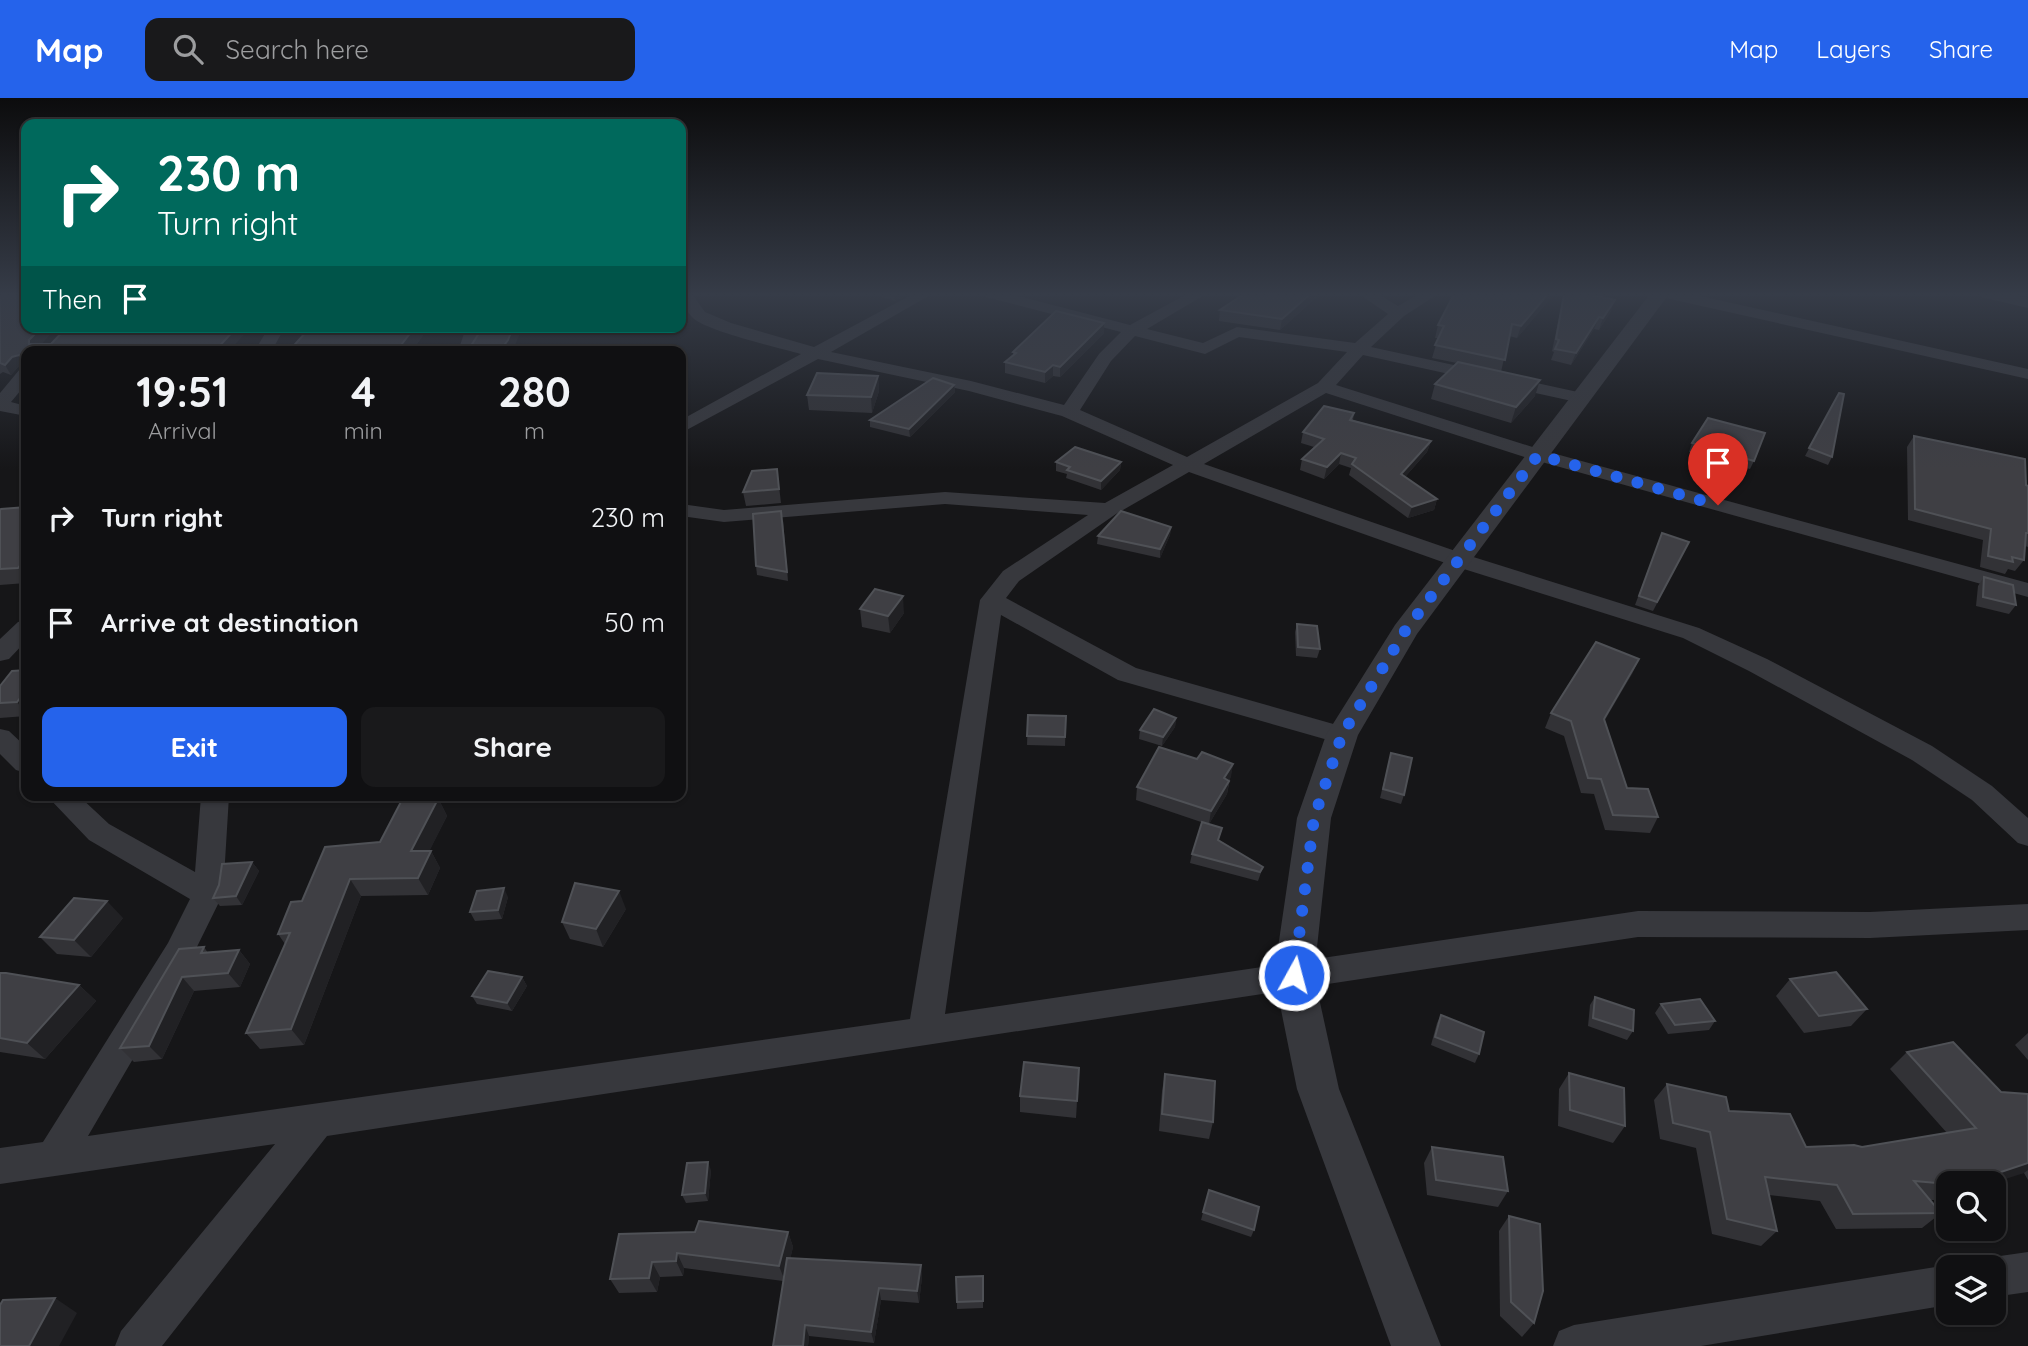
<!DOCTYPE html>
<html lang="en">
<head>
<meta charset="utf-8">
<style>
	:root { --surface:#101012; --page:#19191b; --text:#f1f3f6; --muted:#9c9d9f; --line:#303032; --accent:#2563eb }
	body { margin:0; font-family:Quicksand,sans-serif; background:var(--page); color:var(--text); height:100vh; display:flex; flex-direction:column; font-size:26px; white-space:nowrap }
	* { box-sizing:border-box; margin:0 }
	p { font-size:23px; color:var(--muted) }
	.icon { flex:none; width:38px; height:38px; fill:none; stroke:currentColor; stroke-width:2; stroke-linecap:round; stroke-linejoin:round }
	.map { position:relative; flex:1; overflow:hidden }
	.details { position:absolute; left:21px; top:248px; width:665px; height:455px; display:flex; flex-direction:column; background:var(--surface); border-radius:14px; box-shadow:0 2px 5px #0004,0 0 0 2px var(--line) }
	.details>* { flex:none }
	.hud { position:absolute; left:21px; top:21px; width:665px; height:214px; border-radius:14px; box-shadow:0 2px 5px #0004,0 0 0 2px var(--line); background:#00695c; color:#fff; overflow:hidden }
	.buttons { position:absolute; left:1936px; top:1073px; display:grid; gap:14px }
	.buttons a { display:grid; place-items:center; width:70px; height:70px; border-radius:14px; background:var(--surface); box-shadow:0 2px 5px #0004,0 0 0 2px var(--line); font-size:35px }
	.pin { position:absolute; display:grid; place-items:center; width:60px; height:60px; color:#fff; margin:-72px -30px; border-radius:50% 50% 50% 0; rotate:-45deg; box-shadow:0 0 7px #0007 }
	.pin .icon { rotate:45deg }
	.me { position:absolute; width:77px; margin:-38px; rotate:7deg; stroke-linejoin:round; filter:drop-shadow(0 0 5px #0008) }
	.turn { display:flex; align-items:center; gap:24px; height:147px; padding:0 21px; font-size:32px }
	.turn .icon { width:91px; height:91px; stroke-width:2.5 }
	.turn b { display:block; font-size:49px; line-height:60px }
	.then { display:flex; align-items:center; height:66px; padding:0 21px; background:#0003; gap:14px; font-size:26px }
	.eta { display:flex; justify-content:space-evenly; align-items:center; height:119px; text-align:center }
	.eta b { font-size:42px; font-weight:700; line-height:49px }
	.cta { display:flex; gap:14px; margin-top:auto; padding:14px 21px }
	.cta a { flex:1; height:80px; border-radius:14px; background:var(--accent); color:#fff; font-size:28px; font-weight:700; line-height:80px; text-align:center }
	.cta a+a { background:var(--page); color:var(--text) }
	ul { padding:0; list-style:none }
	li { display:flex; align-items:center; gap:21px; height:105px; padding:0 21px }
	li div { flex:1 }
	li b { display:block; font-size:26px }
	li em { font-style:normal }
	header { display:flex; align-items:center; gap:42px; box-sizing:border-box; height:98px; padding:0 35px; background:var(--accent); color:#fff }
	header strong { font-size:33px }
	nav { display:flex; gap:38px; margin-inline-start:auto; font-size:24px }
	.search { width:490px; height:63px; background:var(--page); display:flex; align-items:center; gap:18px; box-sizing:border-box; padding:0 24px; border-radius:14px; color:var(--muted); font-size:26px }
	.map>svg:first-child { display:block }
</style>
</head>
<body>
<header>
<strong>Map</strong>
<div class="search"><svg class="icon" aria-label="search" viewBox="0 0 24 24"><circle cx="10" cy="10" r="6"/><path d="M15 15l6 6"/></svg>Search here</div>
<nav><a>Map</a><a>Layers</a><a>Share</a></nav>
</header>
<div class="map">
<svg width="2028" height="1248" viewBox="0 0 2028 1248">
	<rect width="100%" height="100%" fill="#161618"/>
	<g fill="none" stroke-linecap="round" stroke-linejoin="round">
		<g fill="#37383d" fill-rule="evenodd">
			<path d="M681 196H692L705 214 731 225 814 249 913 196H932L831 254 971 283 1064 307 1099 256 1121 234 986 199 984 196H1010L1130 227 1187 196H1206L1147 231 1203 245 1237 229 1355 245 1388 216 1359 196H1378L1398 208 1419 196H1438L1404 218 1371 249 1587 296 1590 300 1587 304 1581 305 1363 257 1336 287 1545 353 2028 485V499L1531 361 1326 295 1204 366 1467 457 1699 530 1767 561 1932 648 1992 688 2028 720V748L2018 745 1972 702 1912 662 1749 573 1683 540 1451 467 1189 374 1116 416 1019 483 1006 500 1136 570 1351 631 1355 637 1351 643 1342 646 1118 582 1001 517 945 916 1638 813 1870 814 2028 806V832L1870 840 1638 839 327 1038 162 1248H115L121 1233 275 1046 0 1086V1050L43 1044 168 845 190 801 89 742 47 698H79L109 726 195 774 201 698H229L223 796 190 863 88 1038 910 921 980 502 1003 473 1088 417 945 406 724 424 681 418V406L724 412 945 394 1105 405 1173 367 1062 318 969 293 818 261 681 335V322L801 256C777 249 709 234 693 220 687 214 681 204 681 196ZM1135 238 1205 256 1239 239 1347 254 1318 285 1187 359 1080 312 1111 263Z"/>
			<path d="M1662 196H1691L2028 271V281L1670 201Z"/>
			<path d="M1979 196H2008L2028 200V210L1981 199Z"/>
			<path d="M269 229H285L271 254H254Z"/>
			<path d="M466 229H482L475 254H458Z"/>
			<path d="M26 270V286L11 304 26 308V318L0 313V295L20 271Z"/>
			<path d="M26 522V543L9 561 0 563V541L18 524Z"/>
			<path d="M0 631 9 633 26 649V675L16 672 0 656Z"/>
			<path d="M2028 1154V1194L1993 1199V1169H1977L1979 1165 1993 1159Z"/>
			<path d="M1948 1167 1953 1169H1948V1207L1701 1248H1553L1559 1233 1574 1227Z"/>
		</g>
		<path fill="#37383d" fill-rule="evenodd" d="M1650 196H1669L1417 536 1358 637 1331 720 1314 877 1339 991 1441 1248H1391L1297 991 1274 877 1297 720 1326 637 1395 527Z"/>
	</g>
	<g fill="#323236">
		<path d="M0 196 26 229H57L41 246 251 229 26 254V280L22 273V268L18 269 11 277 3 274 0 276Z"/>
		<path d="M872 196H908L895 203Z"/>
		<path d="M1244 196H1320L1280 232 1219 223 1220 212Z"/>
		<path d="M1462 196H1554L1517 240 1509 238 1501 274 1535 298 1511 325 1431 301 1435 286 1457 265 1432 260 1438 240H1435L1438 227Z"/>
		<path d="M1564 196H1588L1611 213 1599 232 1594 231 1571 267 1551 262 1554 254 1552 253Z"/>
		<path d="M1104 225V235L1060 279 1053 278 1045 285 1005 275V264L1013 257V254Z"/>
		<path d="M335 229H429L411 254H288L330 233Z"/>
		<path d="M611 229H635L634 231Z"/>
		<path d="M878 278 879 293 872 315 809 312 807 297Z"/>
		<path d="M954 287 955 294 910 339 870 329V322Z"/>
		<path d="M1839 295 1832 359 1828 367 1805 358Z"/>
		<path d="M1354 315 1353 322 1431 343 1427 354 1405 379 1437 401 1434 412 1408 420 1349 377 1351 370 1339 366 1324 381 1300 372 1302 361 1314 349 1301 345 1303 334Z"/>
		<path d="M1914 338 2028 388V449L2025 448 2024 462 2015 473 2008 471 2005 476 1980 469 1983 442 1908 422 1907 349Z"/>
		<path d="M1692 345 1754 363 1750 371 1689 354Z"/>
		<path d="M1056 364H1121L1120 372 1101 392 1066 380 1067 376 1056 373Z"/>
		<path d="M777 371 781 405 746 408 743 394Z"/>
		<path d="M26 409V485L0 487V412Z"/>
		<path d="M783 422 788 483 757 477 756 468Z"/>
		<path d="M1171 429 1170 437 1160 460 1097 446 1098 438Z"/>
		<path d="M1662 435 1689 444 1653 513 1635 507Z"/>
		<path d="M1984 479 2016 507 2009 516 1976 508 1978 488Z"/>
		<path d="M860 511 904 515 890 535 862 529Z"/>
		<path d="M1297 526 1320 551 1317 560 1296 558 1295 534Z"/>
		<path d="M1639 561 1632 576 1604 622 1627 690 1658 719 1650 735 1605 732 1594 696 1581 695 1564 638 1545 630 1551 615Z"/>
		<path d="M26 572V618L0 620V588Z"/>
		<path d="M1028 617 1066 618 1065 648 1027 647Z"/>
		<path d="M1176 620 1175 629 1162 648 1139 641 1140 632Z"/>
		<path d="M1391 655 1404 697 1401 706 1380 700Z"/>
		<path d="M1197 661 1233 666 1227 696 1209 726 1219 742 1263 769 1258 783 1190 765 1192 756 1204 725 1136 702 1137 689Z"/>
		<path d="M440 698 439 702 447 718 429 753H431L440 770 428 797 361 798 304 947 260 951 246 935 285 846 278 836 380 744Z"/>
		<path d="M252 764 259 773 242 807 220 808 213 800Z"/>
		<path d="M508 799 502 821 475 823 470 814Z"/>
		<path d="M626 811 603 849 570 841 562 824Z"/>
		<path d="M123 820 91 859 57 856 40 839Z"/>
		<path d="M204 849 208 855 239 852 250 866 240 889 194 893 162 961 134 964 120 950Z"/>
		<path d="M0 875 79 887 96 903 45 961 0 954Z"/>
		<path d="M522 879 527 888 512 913 477 906 472 898Z"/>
		<path d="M1790 881 1867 911 1851 928 1804 935 1776 898Z"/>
		<path d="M1595 899 1633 933 1627 942 1588 928 1590 907Z"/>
		<path d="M1661 906 1715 923 1709 932 1668 936 1655 915Z"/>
		<path d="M1441 917 1479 956 1475 965 1431 947 1437 925Z"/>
		<path d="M2028 935V962L2015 947Z"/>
		<path d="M1907 954 2001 994 2028 996V1082L2024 1075 1948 1085V1101L1942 1102H1930L1941 1115 1922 1130 1836 1131 1820 1103 1769 1097 1777 1133 1761 1148 1712 1136 1696 1050 1660 1041 1654 1002 1667 986 1729 1013 1806 1049H1862L1947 1035 1890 971Z"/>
		<path d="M1079 970 1076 1020 1020 1014V998Z"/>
		<path d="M1569 975 1625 1028 1613 1045 1558 1028 1559 991Z"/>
		<path d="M1165 976 1213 1024 1209 1041 1159 1033 1162 993Z"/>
		<path d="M1432 1049 1508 1093 1498 1109 1427 1097 1424 1065Z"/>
		<path d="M711 1072 708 1103 686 1105 682 1097Z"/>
		<path d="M1209 1092 1254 1132 1251 1139 1201 1122Z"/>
		<path d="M1509 1118 1534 1225 1522 1239 1500 1218 1499 1133Z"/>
		<path d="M788 1134 793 1149 790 1161 921 1167 922 1179 919 1205 881 1202 874 1245 809 1238 808 1248H773L783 1183 684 1170 683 1178 660 1179 657 1194 619 1195 610 1181 619 1136Z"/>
		<path d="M983 1178V1210L957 1211V1204Z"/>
	</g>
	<g fill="#212124">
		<path d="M894 196H908L895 203Z"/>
		<path d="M1310 196H1320L1280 232 1282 221Z"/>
		<path d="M1548 196H1554L1517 240 1521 228Z"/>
		<path d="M1615 202 1611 213 1599 232 1603 220Z"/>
		<path d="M1599 219 1594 231 1571 267 1576 255Z"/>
		<path d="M1104 225V235L1060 279V269Z"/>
		<path d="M42 229H57L35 252 29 246V242Z"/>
		<path d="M237 229H251L228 254H214Z"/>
		<path d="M415 229H429L411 254H404L401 247Z"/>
		<path d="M513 229H520L521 233 512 254H499Z"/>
		<path d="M371 248 373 254H366Z"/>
		<path d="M19 257 26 267 18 269 11 277 5 267 12 259Z"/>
		<path d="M1053 267V278L1045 285V274Z"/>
		<path d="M878 278 879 293 872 315 871 299Z"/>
		<path d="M1540 282 1535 298 1511 325 1516 309Z"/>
		<path d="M954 287 955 294 910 339 909 331Z"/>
		<path d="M1431 343 1427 354 1398 387 1401 376Z"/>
		<path d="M1341 355 1339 366 1324 381 1327 369Z"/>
		<path d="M1121 364 1120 372 1101 392V383Z"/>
		<path d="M1437 401 1434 412 1408 420 1412 409Z"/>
		<path d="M1171 429 1170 437 1160 460V451Z"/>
		<path d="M26 461V481L18 470Z"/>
		<path d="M903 498 904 515 890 535 888 518Z"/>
		<path d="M1639 561 1632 576 1597 636 1604 621Z"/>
		<path d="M26 592V615L17 604Z"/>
		<path d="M1176 620 1175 629 1162 648 1163 639Z"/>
		<path d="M1233 666 1231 679 1222 694 1224 680Z"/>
		<path d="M1229 683 1227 696 1209 726 1211 713Z"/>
		<path d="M425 698H440L439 702 447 718 421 770 411 753Z"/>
		<path d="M431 753 440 770 428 797 418 780Z"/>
		<path d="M252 764 259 773 242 807 236 798Z"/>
		<path d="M350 781 361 798 304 947 291 931Z"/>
		<path d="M504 790 508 799 502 821 498 812Z"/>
		<path d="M619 793 626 811 603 849 596 831Z"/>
		<path d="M107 803 123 820 91 859 74 842Z"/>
		<path d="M239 852 250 866 240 889 228 875Z"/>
		<path d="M182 879 194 893 162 961 149 948Z"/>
		<path d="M522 879 527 888 512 913 507 905Z"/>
		<path d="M79 887 96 903 45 961 27 945Z"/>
		<path d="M708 1064 711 1072 708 1103 705 1095Z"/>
		<path d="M2028 1065V1072L2024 1075 1993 1085H1968Z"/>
		<path d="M788 1134 793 1149 785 1183 779 1168Z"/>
		<path d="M677 1155 684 1170 683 1178 676 1163Z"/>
		<path d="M652 1164 660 1179 657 1194 649 1180Z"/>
		<path d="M921 1167 922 1179 919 1205 917 1193Z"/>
		<path d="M879 1190 881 1202 874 1245 871 1234Z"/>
		<path d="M55 1200 77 1215 59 1248H29Z"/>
		<path d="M805 1227 809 1238 808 1248H803Z"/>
	</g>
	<g fill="#3f3f44" stroke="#4f5156" stroke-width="2">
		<path d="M0 196H26V229H42L29 242V246H51L67 229H237L214 254H177L180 250 171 254H26V275L22 273V260L19 257 12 259 5 267 0 265Z"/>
		<path d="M1244 196H1310L1282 221 1220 212Z"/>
		<path d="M1454 196 1461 197 1462 196H1548L1521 228 1512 226 1505 262 1435 247 1444 228 1438 227Z"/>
		<path d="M1564 196H1588L1615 202 1603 220 1599 219 1576 255 1555 251 1559 242 1556 241Z"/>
		<path d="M1056 213 1104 225 1060 269 1053 267 1045 274 1005 264 1016 255 1013 254Z"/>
		<path d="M335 229H415L401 247 371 248 366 254H288L306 234 330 233Z"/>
		<path d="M483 229H513L508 242 499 254H467Z"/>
		<path d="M1458 264 1540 282 1516 309 1435 286Z"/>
		<path d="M817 275 878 278 871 299 807 297Z"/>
		<path d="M933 280 954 287 909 331 870 322Z"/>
		<path d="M1839 295 1844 296 1832 359 1809 350Z"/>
		<path d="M1324 308 1354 315 1350 322 1431 343 1401 376 1437 401 1412 409 1352 366 1356 360 1341 355 1327 369 1302 361 1324 341 1303 334Z"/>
		<path d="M1708 320 1765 335 1754 363 1692 345Z"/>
		<path d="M1914 338 2025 361 2026 387 2028 388V435H2026L2024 462 2012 459 2013 464 1988 458 1991 431 1915 411Z"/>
		<path d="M1075 349 1121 364 1101 383 1067 372 1070 369 1056 364Z"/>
		<path d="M777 371 779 391 743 394 752 373Z"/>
		<path d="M26 409V461L18 470 0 471V412L1 411Z"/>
		<path d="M781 413 787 474 756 468 753 416Z"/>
		<path d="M1121 413 1171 429 1160 451 1098 438Z"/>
		<path d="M1662 435 1689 444 1657 504 1639 498Z"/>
		<path d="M1984 479 2013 487 2016 507 1983 499Z"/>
		<path d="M875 491 903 498 888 518 860 511Z"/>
		<path d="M1297 526 1317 528 1320 551 1298 549Z"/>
		<path d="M1596 544 1639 561 1604 621 1627 690 1648 691 1658 719 1613 717 1601 681 1588 680 1571 623 1551 615Z"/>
		<path d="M26 572V592L17 604 0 605V588L12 573Z"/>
		<path d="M1154 611 1176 620 1163 639 1140 632Z"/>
		<path d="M1028 617 1066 618 1065 639 1027 638Z"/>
		<path d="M1159 649 1197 661 1202 654 1233 666 1224 680 1229 683 1211 713 1137 689Z"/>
		<path d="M1391 655 1412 660 1404 697 1383 691Z"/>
		<path d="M404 698H425L424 701H438L411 753H431L418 780 350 781 291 931 246 935 290 835 278 836 291 804 302 803 325 749 380 744Z"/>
		<path d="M1202 724 1222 730 1218 742 1263 769 1260 774 1192 756Z"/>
		<path d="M252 764 236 798 213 800 219 787 222 766Z"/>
		<path d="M575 785 619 793 596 831 562 824Z"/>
		<path d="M504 790 498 812 470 814 477 793Z"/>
		<path d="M74 800 107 803 74 842 40 839Z"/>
		<path d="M204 849 201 855 239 852 228 875 182 879 149 948 120 950 179 851Z"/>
		<path d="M488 873 522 879 507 905 472 898Z"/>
		<path d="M1836 874 1867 911 1819 918 1790 881Z"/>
		<path d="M0 875H6L79 887 27 945 0 940Z"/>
		<path d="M1595 899 1634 912 1633 933 1593 920Z"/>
		<path d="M1700 901 1715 923 1675 927 1661 906Z"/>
		<path d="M1441 917 1484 934 1479 956 1435 939Z"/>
		<path d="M1953 944 2001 994 2028 996V1065L1968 1085H1948V1086L1914 1083 1941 1115 1853 1116 1837 1087 1765 1079 1777 1133 1727 1121 1710 1034 1673 1025 1667 986 1726 999 1729 1013 1790 1016 1806 1049 1854 1047 1862 1049 1976 1030 1907 954Z"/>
		<path d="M1024 964 1079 970 1077 1003 1020 998Z"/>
		<path d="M1569 975 1624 990 1625 1028 1570 1012Z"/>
		<path d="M1165 976 1215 983 1213 1024 1162 1016Z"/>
		<path d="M1432 1049 1503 1059 1508 1093 1436 1082Z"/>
		<path d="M708 1064 705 1095 682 1097 687 1065Z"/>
		<path d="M1209 1092 1259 1109 1254 1132 1203 1114Z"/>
		<path d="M1509 1118 1540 1126 1543 1193 1534 1225 1511 1204Z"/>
		<path d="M699 1123 788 1134 779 1168 677 1155 676 1163 652 1164 649 1180 610 1181 619 1136 695 1134Z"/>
		<path d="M787 1160 921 1167 917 1193 879 1190 871 1234 805 1227 803 1248H773Z"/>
		<path d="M983 1178V1203L957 1204 956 1179Z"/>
		<path d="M55 1200 29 1248H0V1207L3 1202Z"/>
	</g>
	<linearGradient id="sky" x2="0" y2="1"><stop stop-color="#0c0c0d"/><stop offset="0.53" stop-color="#363c48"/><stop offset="1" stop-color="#363c48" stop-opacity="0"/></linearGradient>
	<rect width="2028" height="371" fill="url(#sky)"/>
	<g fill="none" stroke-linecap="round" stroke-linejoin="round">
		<path stroke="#2563eb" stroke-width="12" stroke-dasharray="0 21.6" d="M1294 877 1314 720 1342 637 1405 533 1538 357 1718 407"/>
	</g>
</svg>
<div class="buttons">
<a><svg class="icon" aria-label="search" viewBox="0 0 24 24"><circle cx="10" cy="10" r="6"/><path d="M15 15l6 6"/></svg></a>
<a><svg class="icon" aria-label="layers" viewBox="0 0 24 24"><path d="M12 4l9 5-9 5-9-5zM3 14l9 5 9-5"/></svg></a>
</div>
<div class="pin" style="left:1718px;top:407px;background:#d93025"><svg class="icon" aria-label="arrive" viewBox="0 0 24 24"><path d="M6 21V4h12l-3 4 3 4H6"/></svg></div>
<svg class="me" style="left:1294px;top:877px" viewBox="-20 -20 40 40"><circle r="17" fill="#2563eb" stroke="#fff" stroke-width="3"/><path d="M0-11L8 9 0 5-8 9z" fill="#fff"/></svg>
<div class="hud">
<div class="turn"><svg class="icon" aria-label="right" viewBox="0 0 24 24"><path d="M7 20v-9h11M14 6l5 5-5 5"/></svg><div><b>230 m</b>Turn right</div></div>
<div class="then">Then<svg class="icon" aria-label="arrive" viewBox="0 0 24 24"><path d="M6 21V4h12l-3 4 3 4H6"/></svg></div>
</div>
<section class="details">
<div class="eta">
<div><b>19:51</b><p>Arrival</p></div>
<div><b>4</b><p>min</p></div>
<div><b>280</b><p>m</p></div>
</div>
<ul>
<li><svg class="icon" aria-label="right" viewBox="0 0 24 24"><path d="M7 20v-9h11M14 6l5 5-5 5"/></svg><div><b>Turn right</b></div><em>230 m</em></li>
<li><svg class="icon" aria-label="arrive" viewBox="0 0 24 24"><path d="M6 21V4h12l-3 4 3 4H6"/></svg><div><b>Arrive at destination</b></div><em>50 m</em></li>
</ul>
<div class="cta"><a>Exit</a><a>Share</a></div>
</section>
</div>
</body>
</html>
